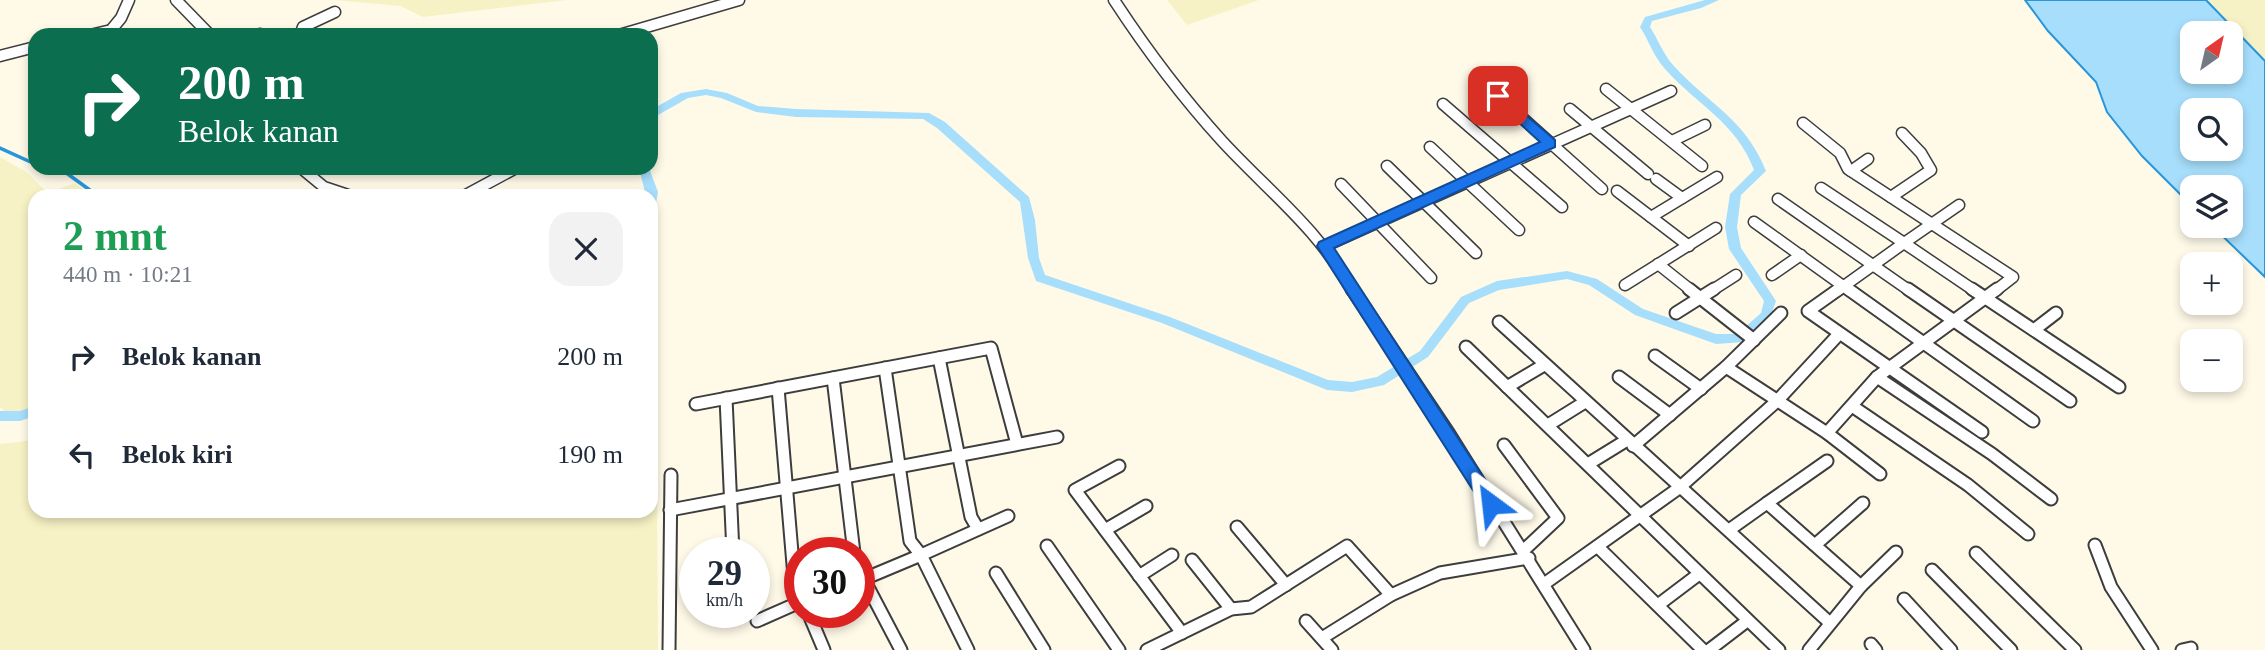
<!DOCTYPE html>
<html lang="id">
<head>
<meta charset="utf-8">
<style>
	:root { --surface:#fff; --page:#f2f2f3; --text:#1f2937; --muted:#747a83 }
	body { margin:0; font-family:"Times New Roman",serif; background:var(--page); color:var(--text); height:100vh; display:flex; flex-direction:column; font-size:26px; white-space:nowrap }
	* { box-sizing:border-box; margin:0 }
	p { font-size:23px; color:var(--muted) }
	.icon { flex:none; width:38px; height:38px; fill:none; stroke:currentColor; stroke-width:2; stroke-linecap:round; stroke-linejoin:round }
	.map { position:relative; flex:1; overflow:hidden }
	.details { position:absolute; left:28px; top:189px; width:630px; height:329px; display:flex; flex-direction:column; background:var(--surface); border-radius:21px; box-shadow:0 4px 10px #0003 }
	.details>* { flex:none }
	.top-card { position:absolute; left:28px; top:28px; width:630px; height:147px; border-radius:21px; box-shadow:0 4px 10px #0003; background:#0b6e4f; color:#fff; overflow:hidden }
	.needle { width:46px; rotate:34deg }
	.buttons { position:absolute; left:2180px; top:21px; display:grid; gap:14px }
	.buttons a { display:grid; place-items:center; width:63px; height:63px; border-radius:14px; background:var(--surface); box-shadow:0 4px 10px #0003; font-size:35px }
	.speed { position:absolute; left:679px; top:537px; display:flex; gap:14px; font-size:35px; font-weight:700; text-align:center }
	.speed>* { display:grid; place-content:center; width:91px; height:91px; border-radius:50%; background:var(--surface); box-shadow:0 4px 10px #0003; line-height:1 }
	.speed small { font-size:18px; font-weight:400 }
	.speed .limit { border:10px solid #d22; background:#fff; color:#111 }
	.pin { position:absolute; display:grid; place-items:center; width:60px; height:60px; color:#fff; margin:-30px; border-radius:14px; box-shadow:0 4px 10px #0006 }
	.me { position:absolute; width:77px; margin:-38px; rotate:330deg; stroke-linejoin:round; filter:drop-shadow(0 0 5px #0008) }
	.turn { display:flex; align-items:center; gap:24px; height:147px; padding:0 35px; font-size:32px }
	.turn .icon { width:91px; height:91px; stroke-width:2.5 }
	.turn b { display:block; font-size:49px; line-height:60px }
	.round { display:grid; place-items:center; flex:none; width:74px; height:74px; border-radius:21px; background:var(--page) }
	.overview { display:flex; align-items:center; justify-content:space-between; height:119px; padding:0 35px }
	h1 { font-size:42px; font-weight:700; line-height:52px; color:#1e9e55 }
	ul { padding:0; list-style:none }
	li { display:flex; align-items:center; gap:21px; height:98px; padding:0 35px }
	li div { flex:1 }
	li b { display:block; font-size:26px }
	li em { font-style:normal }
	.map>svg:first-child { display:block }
</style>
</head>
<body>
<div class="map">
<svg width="2265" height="650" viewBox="0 0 2265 650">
	<rect width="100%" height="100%" fill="#fffae8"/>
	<g fill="#f7f2c5">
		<path d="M334 0H567L423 17 400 6Z"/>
		<path d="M1167 0H1259L1187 25Z"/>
		<path d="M2206 0H2265V61L2211 6Z"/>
		<path d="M0 157 25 171 48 193 75 183 94 196H35V414L8 415 0 407Z"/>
		<path d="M35 440V511H651V486L657 485 658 650H0V444Z"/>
	</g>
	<path fill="#a7defb" stroke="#2896d9" stroke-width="2" fill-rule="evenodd" d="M2025 0H2206L2265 61V277L2212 226H2231V187H2193V207L2142 156 2107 112 2096 82 2048 31ZM2193 33H2231V72H2193ZM2231 110V149H2193V110Z"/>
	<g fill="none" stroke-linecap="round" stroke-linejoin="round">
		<g stroke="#2896d9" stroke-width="3.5">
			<path d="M0 148 35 164"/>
			<path d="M51 168 65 172 98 196"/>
		</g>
		<g fill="#a7defb" fill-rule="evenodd">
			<path d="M1705 0H1719L1701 8 1652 21 1650 27C1658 39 1663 54 1673 65 1708 104 1745 118 1766 171L1741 195 1737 227 1741 248 1776 301 1770 318 1744 342 1716 344 1635 315 1589 285 1567 279 1499 290 1469 303 1428 357 1384 385 1352 392 1327 390 1162 323 1036 281 1028 258 1020 202 937 128 923 119 796 117 756 112 721 98 706 95 688 98 651 119V110L681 93 706 89 727 93 758 106 796 109 929 113 945 122 1029 197 1035 220 1039 258 1045 275 1170 317 1328 380 1352 382 1377 377 1420 351 1461 297 1497 281 1567 271 1597 279 1643 309 1716 334H1737L1761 313 1764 301 1729 249 1725 227 1730 194 1754 170C1736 122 1697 105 1665 69 1654 57 1649 41 1640 27L1645 17Z"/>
			<path d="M639 168H649L658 192 655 208 651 209V196H646Z"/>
			<path d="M35 406V416L20 421H0V411H20Z"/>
		</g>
		<defs>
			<g id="street-far1">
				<path d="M176 0 210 35"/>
				<path d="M1114 0C1146 49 1183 98 1222 141 1268 191 1320 230 1352 291"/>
				<path d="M90 35 107 31"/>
				<path d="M107 35 121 18 129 0"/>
				<path d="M256 35 260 34"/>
				<path d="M300 35 303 27 335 12"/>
				<path d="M619 35 739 0"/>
				<path d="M0 56 35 47"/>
				<path d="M1606 89 1702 166"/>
				<path d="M1498 96 1602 189"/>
				<path d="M1443 104 1562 207"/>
				<path d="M1570 109 1648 174"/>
				<path d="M1803 123 1840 153 1848 169 2013 277 1995 291"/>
				<path d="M1672 141 1705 125"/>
				<path d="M1430 147 1519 230"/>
				<path d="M1387 166 1476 253"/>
				<path d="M301 168 324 187 351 196"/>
				<path d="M1851 171 1868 159"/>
				<path d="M1656 179 1682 198"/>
				<path d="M1341 184 1431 278"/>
				<path d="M1821 188 1904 243 1959 205"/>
				<path d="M1617 191 1689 246"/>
				<path d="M464 196 516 168"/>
				<path d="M1891 197 1931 170 1921 153 1902 133"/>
				<path d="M1778 199 1910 291"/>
				<path d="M1651 217 1717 177"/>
				<path d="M1754 222 1850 291"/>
				<path d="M1325 246 1671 91"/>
				<path d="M1658 264 1692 291"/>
				<path d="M1772 275 1801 255"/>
				<path d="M1625 285 1716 228"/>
				<path d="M1711 291 1736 275"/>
				<path d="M1837 291 1904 243 1975 291"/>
			</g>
			<g id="street">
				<path d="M1352 289 1449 434 1584 650"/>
				<path d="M1689 289 1754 340"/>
				<path d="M1839 289 1808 311 1982 432"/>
				<path d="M1848 289 2033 421"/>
				<path d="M1908 289 2070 401"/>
				<path d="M1972 289 2119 387"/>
				<path d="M1676 313 1714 289"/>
				<path d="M1499 322 1830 623"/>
				<path d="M2034 330 2056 313"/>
				<path d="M1466 347 1779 650"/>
				<path d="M1655 356 1701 389"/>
				<path d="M939 358 971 517 978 529"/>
				<path d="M1726 367 1827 433 1880 474"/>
				<path d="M885 368 910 541 921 555 1008 516"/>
				<path d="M1619 377 1670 415"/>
				<path d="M1877 377 1992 454 2051 499"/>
				<path d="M833 378 854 553"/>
				<path d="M1507 387 1544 365"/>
				<path d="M778 388 795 588 800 595"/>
				<path d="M726 398 733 553"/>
				<path d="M696 404 991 348 1017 444"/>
				<path d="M1852 406 1968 485 2028 534"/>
				<path d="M1548 425 1585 402"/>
				<path d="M1827 433 1877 377 1997 289"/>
				<path d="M1504 445 1558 518 1524 550"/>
				<path d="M1633 446 1726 367 1781 313"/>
				<path d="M1827 461 1767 503 1861 586"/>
				<path d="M1588 464 1627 440"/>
				<path d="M1119 466 1075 490 1182 633"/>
				<path d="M670 510 1057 437"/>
				<path d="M1237 527 1286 585"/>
				<path d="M1105 530 1146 506"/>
				<path d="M1729 530 1767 503"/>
				<path d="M1815 545 1863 503"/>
				<path d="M2095 545 2111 587 2152 650"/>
				<path d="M1047 546 1119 650"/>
				<path d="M1599 548 1703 650"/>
				<path d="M1976 553 2075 650"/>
				<path d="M1192 560 1231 609"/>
				<path d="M859 570 901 650"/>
				<path d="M1932 570 2011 650"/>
				<path d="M996 573 1044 650"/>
				<path d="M1139 576 1172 555"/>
				<path d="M859 581 921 555 968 650"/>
				<path d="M1544 584 1679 488 1777 401 1839 334"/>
				<path d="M1904 599 1951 650"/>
				<path d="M1658 605 1699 574"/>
				<path d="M808 612 824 650"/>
				<path d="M757 621 800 602"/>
				<path d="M1306 621 1332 650"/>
				<path d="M1322 638 1391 595 1440 573 1529 558"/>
				<path d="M1871 644 1876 650"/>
				<path d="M669 650 671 475"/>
				<path d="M1147 650 1231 609 1251 607 1347 546 1391 595"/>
				<path d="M1709 650 1747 621"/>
				<path d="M1809 650 1861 586 1896 552"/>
				<path d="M2182 650 2191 648"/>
			</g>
		</defs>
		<use href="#street-far1" stroke="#3d3d3d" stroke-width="13"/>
		<use href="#street" stroke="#3d3d3d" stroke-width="15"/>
		<use href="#street-far1" stroke="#fff" stroke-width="10"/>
		<use href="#street" stroke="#fff" stroke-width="11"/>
	</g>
	<path fill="#1a73e8" stroke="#114b97" stroke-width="2" d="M1498 91 1555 140V147L1334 248 1497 498 1500 504 1491 512 1485 509 1317 246 1319 242 1540 142 1493 99V93Z"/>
</svg>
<div class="buttons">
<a><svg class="needle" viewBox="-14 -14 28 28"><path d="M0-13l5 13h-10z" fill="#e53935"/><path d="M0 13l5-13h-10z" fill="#747a83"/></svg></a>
<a><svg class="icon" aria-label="search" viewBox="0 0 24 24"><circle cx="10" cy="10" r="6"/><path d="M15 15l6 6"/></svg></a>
<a><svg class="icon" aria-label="layers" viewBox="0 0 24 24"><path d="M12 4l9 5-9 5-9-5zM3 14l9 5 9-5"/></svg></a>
<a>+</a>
<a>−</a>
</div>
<div class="speed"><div>29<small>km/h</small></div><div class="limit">30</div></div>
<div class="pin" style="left:1498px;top:96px;background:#d93025"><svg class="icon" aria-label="arrive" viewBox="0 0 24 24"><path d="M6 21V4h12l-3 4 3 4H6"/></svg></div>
<svg class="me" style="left:1491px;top:504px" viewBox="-20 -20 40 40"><path d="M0-17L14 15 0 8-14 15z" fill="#1a73e8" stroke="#fff" stroke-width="4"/></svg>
<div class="top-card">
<div class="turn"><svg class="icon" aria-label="right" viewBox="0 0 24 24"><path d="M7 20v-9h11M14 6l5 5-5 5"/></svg><div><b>200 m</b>Belok kanan</div></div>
</div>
<section class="details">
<div class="overview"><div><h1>2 mnt</h1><p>440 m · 10:21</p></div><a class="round"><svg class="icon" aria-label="close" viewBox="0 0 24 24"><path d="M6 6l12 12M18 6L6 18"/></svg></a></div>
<ul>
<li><svg class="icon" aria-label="right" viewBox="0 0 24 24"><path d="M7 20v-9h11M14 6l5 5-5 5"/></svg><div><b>Belok kanan</b></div><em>200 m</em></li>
<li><svg class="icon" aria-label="left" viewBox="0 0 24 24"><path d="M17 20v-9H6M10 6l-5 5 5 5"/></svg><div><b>Belok kiri</b></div><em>190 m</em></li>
</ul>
</section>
</div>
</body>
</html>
